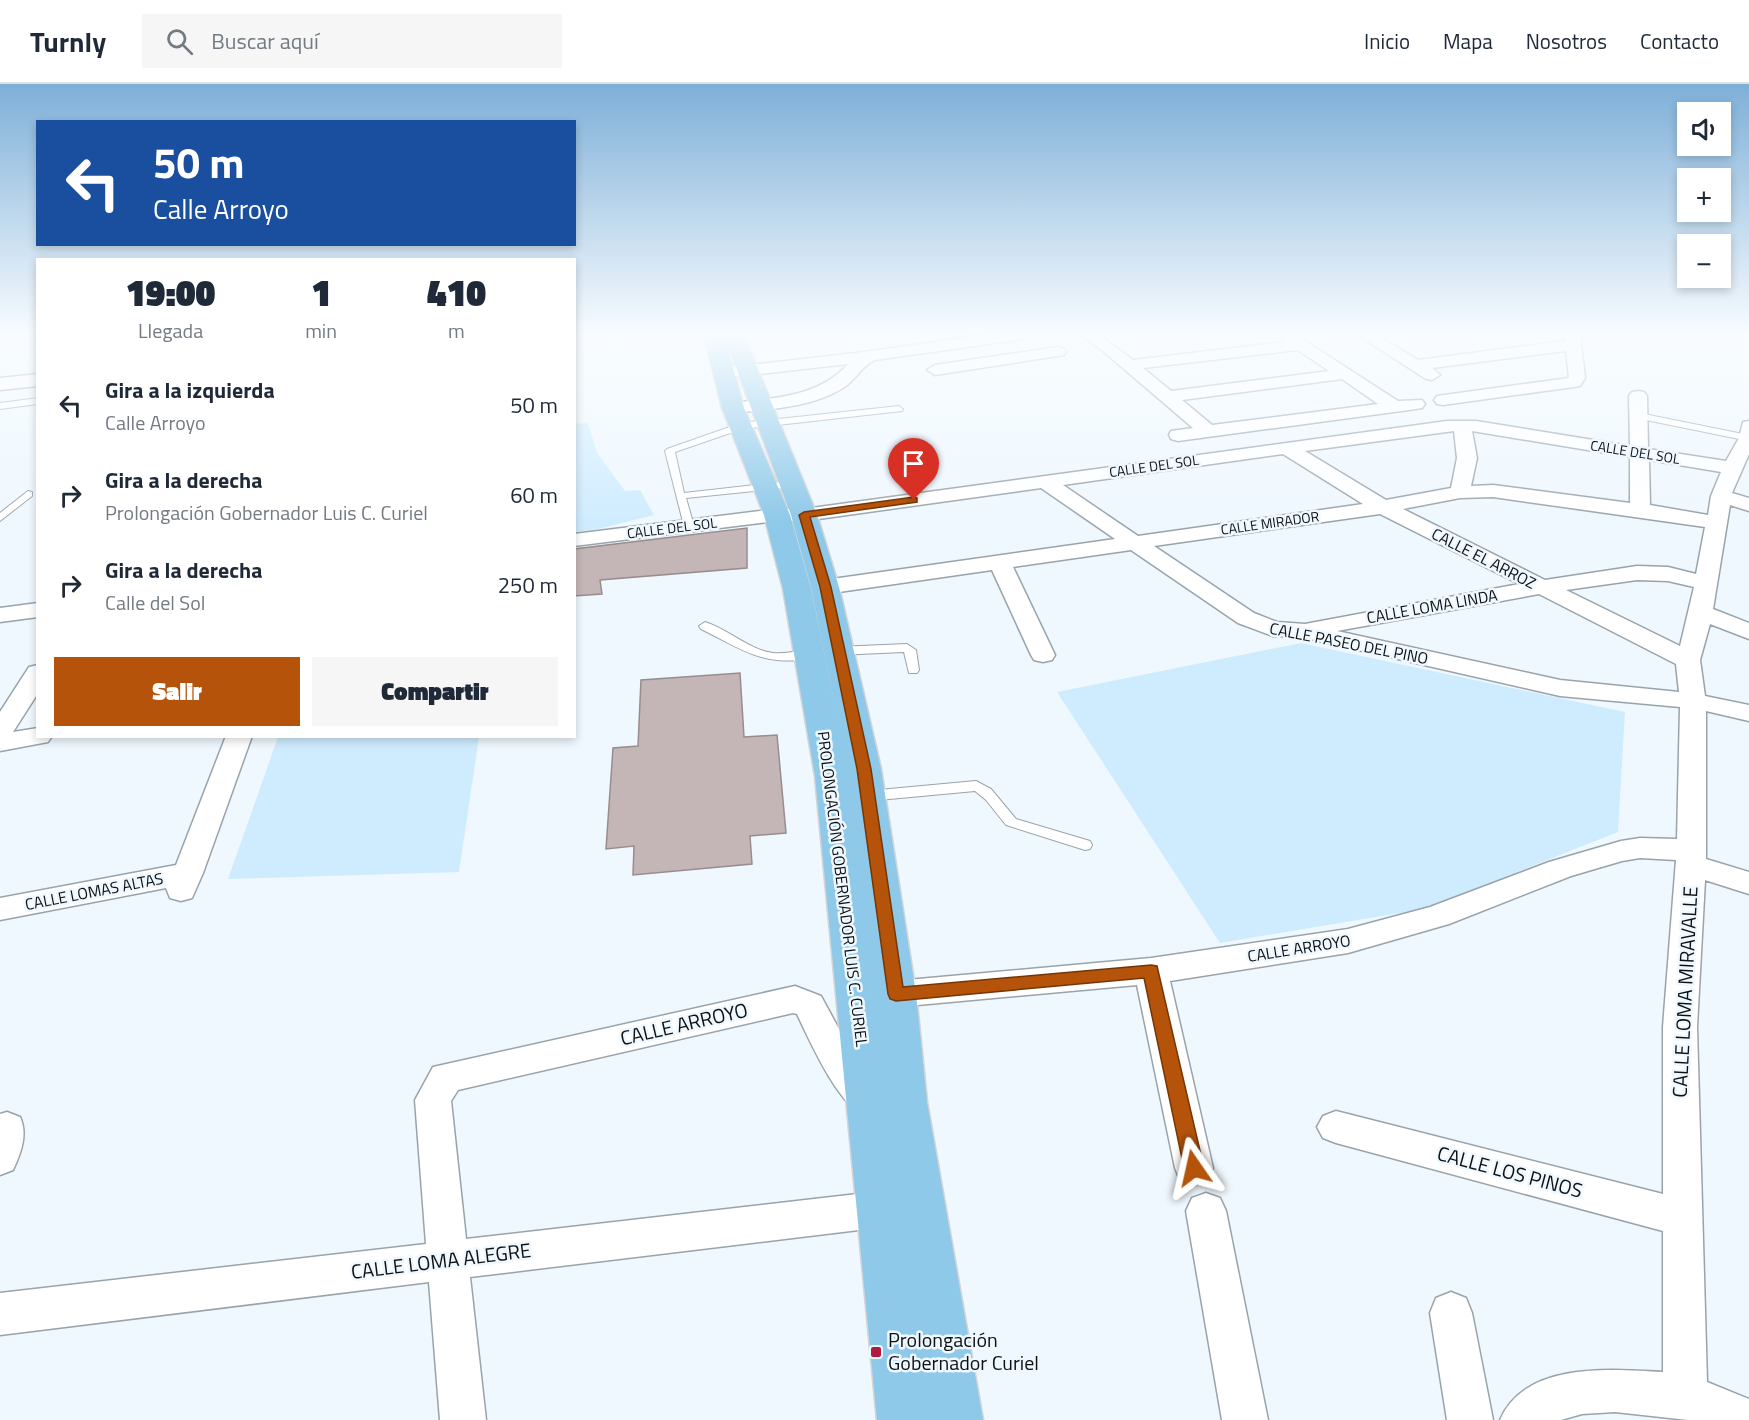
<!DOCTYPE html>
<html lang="es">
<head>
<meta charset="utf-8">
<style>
	:root { --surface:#fff; --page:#f6f6f7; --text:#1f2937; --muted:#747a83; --line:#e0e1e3; --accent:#b45309 }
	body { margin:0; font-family:"Titillium Web",sans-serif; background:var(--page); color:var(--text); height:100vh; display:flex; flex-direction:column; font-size:22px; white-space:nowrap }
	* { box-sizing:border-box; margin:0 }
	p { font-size:20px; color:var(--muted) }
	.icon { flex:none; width:33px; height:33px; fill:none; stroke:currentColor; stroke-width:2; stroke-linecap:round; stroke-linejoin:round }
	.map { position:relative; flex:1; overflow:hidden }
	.sheet { position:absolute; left:36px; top:174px; width:540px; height:480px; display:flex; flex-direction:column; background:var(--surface); border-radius:0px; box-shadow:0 3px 9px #0003 }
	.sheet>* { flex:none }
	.hud { position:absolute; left:36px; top:36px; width:540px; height:126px; border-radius:0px; box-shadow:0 3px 9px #0003; background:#1a4fa0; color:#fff; overflow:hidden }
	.controls { position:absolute; left:1677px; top:18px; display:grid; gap:12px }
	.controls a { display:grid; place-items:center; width:54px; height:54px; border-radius:0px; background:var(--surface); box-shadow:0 3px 9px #0003; font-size:30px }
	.pin { position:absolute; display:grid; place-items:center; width:51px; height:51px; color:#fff; margin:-62px -26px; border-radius:50% 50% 50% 0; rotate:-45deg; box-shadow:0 0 6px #0007 }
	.pin .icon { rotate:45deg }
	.me { position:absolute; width:66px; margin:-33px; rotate:349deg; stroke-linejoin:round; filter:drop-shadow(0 0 4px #0008) }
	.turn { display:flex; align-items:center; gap:21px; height:126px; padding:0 18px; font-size:27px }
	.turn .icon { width:78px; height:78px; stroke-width:2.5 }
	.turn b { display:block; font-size:42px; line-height:51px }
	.eta { display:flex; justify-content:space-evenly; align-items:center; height:102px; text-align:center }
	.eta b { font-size:36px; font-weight:800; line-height:42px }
	.action { display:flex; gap:12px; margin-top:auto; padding:12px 18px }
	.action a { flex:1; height:69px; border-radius:0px; background:var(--accent); color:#fff; font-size:24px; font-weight:800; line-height:69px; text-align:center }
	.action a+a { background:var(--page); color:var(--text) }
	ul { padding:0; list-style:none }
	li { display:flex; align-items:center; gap:18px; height:90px; padding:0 18px }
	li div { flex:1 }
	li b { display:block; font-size:22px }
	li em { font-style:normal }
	header { display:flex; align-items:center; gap:36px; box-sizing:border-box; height:84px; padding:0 30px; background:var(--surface); border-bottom:2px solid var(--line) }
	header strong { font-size:28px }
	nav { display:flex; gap:33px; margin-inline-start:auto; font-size:21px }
	.search { width:420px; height:54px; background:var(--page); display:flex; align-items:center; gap:15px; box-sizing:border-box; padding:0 21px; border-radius:0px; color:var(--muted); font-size:22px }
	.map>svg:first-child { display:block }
</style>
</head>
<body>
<header>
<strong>Turnly</strong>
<div class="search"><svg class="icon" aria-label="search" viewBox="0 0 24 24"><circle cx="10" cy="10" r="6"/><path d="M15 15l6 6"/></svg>Buscar aquí</div>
<nav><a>Inicio</a><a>Mapa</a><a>Nosotros</a><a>Contacto</a></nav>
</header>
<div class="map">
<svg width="1749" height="1336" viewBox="0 0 1749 1336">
	<rect width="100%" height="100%" fill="#eff8fe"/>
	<g fill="#cfecfe">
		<path d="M588 339 597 369 625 407 640 406 654 431 598 445 575 448V340Z"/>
		<path d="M1301 559 1625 628 1618 748 1424 825 1220 859 1057 608Z"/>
		<path d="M278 653H479L459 788 228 795Z"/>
	</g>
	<g fill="#c4b6b7" stroke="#998c8c" stroke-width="1.5">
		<path d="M747 444V484L600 496 602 510 574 512V465Z"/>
		<path d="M740 589 744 653 777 651 786 749 750 752 752 780 633 791 634 762 606 765 613 664 638 662 641 596Z"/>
	</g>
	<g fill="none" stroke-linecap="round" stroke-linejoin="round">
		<defs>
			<g id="lane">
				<path d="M605 251H613V253L609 255Z"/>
				<path d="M38 314V320L0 325V319Z"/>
				<path d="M899 322 903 325 902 327 742 345 675 368 684 409 792 397 797 400 792 403 686 414 694 442 689 445 684 442 665 367 667 365 741 339Z"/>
				<path d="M1639 329 1748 351 1749 357 1636 334 1635 332Z"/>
				<path d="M28 407 32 408V412L0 437V429Z"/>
				<path d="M705 538C728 545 749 566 773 569 786 571 809 563 818 571 813 575 808 575 801 576 758 580 738 563 701 545L699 542Z"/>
				<path d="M907 560 916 566 919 586 917 589H909L904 568 837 571 831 567 837 563Z"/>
				<path d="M976 697 991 705 1016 735 1090 757 1092 761 1090 765 1085 766 1006 741 986 716 975 707 868 717 861 712 868 707Z"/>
			</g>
			<g id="street">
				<path d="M983 251H1025L1017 256 875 276C861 282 856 296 843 304 811 324 769 325 733 329L727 328 724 324 727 320 733 319C774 314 819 313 848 280L724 294 716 289 724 284 872 267Z"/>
				<path d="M1080 251H1099L1133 276 1285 258 1280 251H1296L1398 317 1422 316 1425 320 1422 324 1416 325 1178 357 1171 355 1169 351 1171 347 1193 344 1103 267ZM1298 266 1329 287 1171 307 1143 284ZM1342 295 1378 320 1212 341 1182 316Z"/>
				<path d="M1358 251H1377L1418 276 1565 257 1564 251H1580L1585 294 1580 302 1574 303 1443 321 1437 320 1434 316 1437 312 1569 294 1566 267 1432 284 1440 291 1432 296 1426 295Z"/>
				<path d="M1058 263 1064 265 1066 268 1064 271 935 291 927 286 935 281Z"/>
				<path d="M1638 307 1644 308 1647 312 1648 365 1726 377 1739 354 1743 338 1749 337V370L1732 409 1749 414V427L1730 421 1713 525 1749 539V555L1710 540 1700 576 1705 612 1749 621V637L1706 627V775L1749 788V810L1705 796 1697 943 1707 1298 1749 1315V1336H1688L1615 1328 1582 1330 1561 1336H1500C1525 1277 1611 1285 1663 1288V1147L1336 1059 1323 1054 1317 1043 1323 1032 1336 1027 1663 1110V943L1676 776 1640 774 1622 777 1571 792 1449 840 1348 869 1170 897 1213 1084 1208 1096 1194 1101 1180 1096 1175 1084 1137 901 896 923 884 919 879 910 884 901 896 897 1151 874 1348 845 1430 823 1549 778 1621 757 1640 754 1677 755 1680 623 1560 612 1301 553 1273 552 1238 539 1131 466 1013 483 1055 571 1052 576 1043 578 1034 576 1031 571 992 486 825 510 817 508 814 503 817 498 825 496 1115 455 1041 404 804 437H777L574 462V450L777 425H804L1447 337H1476L1630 362 1629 312 1632 308ZM1454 347 1457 374 1451 404 1386 416 1305 367ZM1472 347 1630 373V419L1493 401 1471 402 1477 374ZM1283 370 1363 420 1138 452 1063 401ZM1649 376 1721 388 1711 412 1708 431 1650 421ZM1493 413 1705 443 1696 490 1668 483 1637 482 1545 496 1403 425 1460 414ZM1380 430 1519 500 1305 540 1277 538 1254 529 1154 462ZM1637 496 1668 497 1694 503 1680 562 1566 506ZM1539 510 1676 580 1679 608 1560 596 1337 547Z"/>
				<path d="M38 519V533L0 538V524Z"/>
				<path d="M38 581V609L13 648 38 644V652H52L48 658 0 667V628L29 583Z"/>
				<path d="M226 652H252L203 789 192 814 181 817 170 814 166 804 0 836V814L176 781Z"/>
				<path d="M795 902 821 912 853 971 879 1003 884 1014 879 1025C875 1026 869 1029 865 1029 841 1028 807 951 797 930L793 929 458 1006 451 1017 466 1155 892 1106 906 1111 912 1124 906 1137 892 1142 470 1193 486 1336H440L429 1198 0 1251V1209L426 1160 415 1016 433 983Z"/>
				<path d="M7 1028 20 1033C28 1050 21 1069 13 1086L0 1091V1030Z"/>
				<path d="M1206 1109 1220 1114 1226 1127 1268 1336H1222L1186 1127 1192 1114Z"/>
				<path d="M1451 1208 1466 1214 1472 1229 1493 1336H1447L1430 1229 1436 1214Z"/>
			</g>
			<path id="secondary" d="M38 290V302L0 306V294Z"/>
			<path id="primary" d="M704 251H724L744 324 790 431 811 505 839 642 811 503 791 431 724 251H744L817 431 839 503 881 685 916 910 927 1018 983 1336H877L815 692 783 505 764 431 722 324Z"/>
		</defs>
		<use href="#lane" stroke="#99a3aa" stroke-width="2"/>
		<use href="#street" stroke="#99a3aa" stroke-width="3"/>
		<use href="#secondary" stroke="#99a3aa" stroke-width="3"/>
		<use href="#primary" stroke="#d3d4d5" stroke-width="3"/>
		<use href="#lane" fill="#fff" fill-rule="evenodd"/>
		<use href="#street" fill="#fff" fill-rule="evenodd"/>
		<use href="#secondary" fill="#fff" fill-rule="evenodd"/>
		<use href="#primary" fill="#8fc9e9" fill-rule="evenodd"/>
	</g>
	<linearGradient id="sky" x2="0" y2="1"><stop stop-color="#7eafd8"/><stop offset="0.57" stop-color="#f8fcff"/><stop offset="1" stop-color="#f8fcff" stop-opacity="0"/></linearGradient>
	<rect width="1749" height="438" fill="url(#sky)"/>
	<path fill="#b45309" stroke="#753606" stroke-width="1.5" d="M914 413 917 414V418L810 433 831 503 871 685 903 903 1151 881 1157 882 1204 1084 1201 1090 1194 1093 1187 1090 1184 1084 1144 894 896 917 890 915 888 910 857 685 820 503 799 431 804 428Z"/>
	<rect fill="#ae1a40" stroke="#eff8fe" stroke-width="2" x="870" y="1262" width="12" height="12" rx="3"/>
	<g text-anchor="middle" stroke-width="5" stroke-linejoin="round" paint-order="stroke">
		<g font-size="14" fill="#0d1113" stroke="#eff8fe">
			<text transform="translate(1635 368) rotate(9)" y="5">CALLE DEL SOL</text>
			<text transform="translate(1154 382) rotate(-8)" y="5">CALLE DEL SOL</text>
			<text transform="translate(1270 439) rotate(-8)" y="5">CALLE MIRADOR</text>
			<text transform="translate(672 444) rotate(-7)" y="5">CALLE DEL SOL</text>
		</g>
		<g font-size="16" fill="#0d1113" stroke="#eff8fe">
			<text transform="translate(1484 474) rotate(27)" y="6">CALLE EL ARROZ</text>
			<text transform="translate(1432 522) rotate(-10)" y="6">CALLE LOMA LINDA</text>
			<text transform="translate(1349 559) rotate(11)" y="6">CALLE PASEO DEL PINO</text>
			<text transform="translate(843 805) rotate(83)" y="6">PROLONGACIÓN GOBERNADOR LUIS C. CURIEL</text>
			<text transform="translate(94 807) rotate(-11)" y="6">CALLE LOMAS ALTAS</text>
			<text transform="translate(1299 864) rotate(-9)" y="6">CALLE ARROYO</text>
		</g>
		<g font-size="20" fill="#0d1113" stroke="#eff8fe">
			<text transform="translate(1685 908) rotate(-87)" y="7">CALLE LOMA MIRAVALLE</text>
			<text transform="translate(684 940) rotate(-13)" y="7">CALLE ARROYO</text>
			<text transform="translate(1510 1088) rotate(15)" y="7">CALLE LOS PINOS</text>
			<text transform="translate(441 1177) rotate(-7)" y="7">CALLE LOMA ALEGRE</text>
		</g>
		<g font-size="20" fill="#0d1113" stroke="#eff8fe" text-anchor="start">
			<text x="888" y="1263">Prolongación<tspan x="888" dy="23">Gobernador Curiel</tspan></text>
		</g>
	</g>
</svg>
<div class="controls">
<a><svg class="icon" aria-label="sound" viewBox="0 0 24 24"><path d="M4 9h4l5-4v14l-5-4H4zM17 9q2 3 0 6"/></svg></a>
<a>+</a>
<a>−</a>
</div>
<div class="pin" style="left:914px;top:416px;background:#d93025"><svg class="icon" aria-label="arrive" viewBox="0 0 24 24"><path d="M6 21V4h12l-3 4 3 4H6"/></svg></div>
<svg class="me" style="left:1194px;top:1084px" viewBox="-20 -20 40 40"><path d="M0-17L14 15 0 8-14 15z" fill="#b45309" stroke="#fff" stroke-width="4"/></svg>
<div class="hud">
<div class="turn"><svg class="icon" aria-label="left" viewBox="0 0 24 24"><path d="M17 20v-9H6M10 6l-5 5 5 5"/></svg><div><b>50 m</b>Calle Arroyo</div></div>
</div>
<section class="sheet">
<div class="eta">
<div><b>19:00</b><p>Llegada</p></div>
<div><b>1</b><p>min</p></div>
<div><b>410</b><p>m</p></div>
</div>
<ul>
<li><svg class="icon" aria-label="left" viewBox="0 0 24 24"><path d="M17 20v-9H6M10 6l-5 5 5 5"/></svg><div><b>Gira a la izquierda</b><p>Calle Arroyo</p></div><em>50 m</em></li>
<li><svg class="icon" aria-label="right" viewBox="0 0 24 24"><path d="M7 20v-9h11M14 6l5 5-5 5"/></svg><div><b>Gira a la derecha</b><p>Prolongación Gobernador Luis C. Curiel</p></div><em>60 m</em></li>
<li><svg class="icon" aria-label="right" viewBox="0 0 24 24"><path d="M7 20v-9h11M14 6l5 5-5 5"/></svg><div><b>Gira a la derecha</b><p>Calle del Sol</p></div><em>250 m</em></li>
</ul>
<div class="action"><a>Salir</a><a>Compartir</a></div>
</section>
</div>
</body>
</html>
